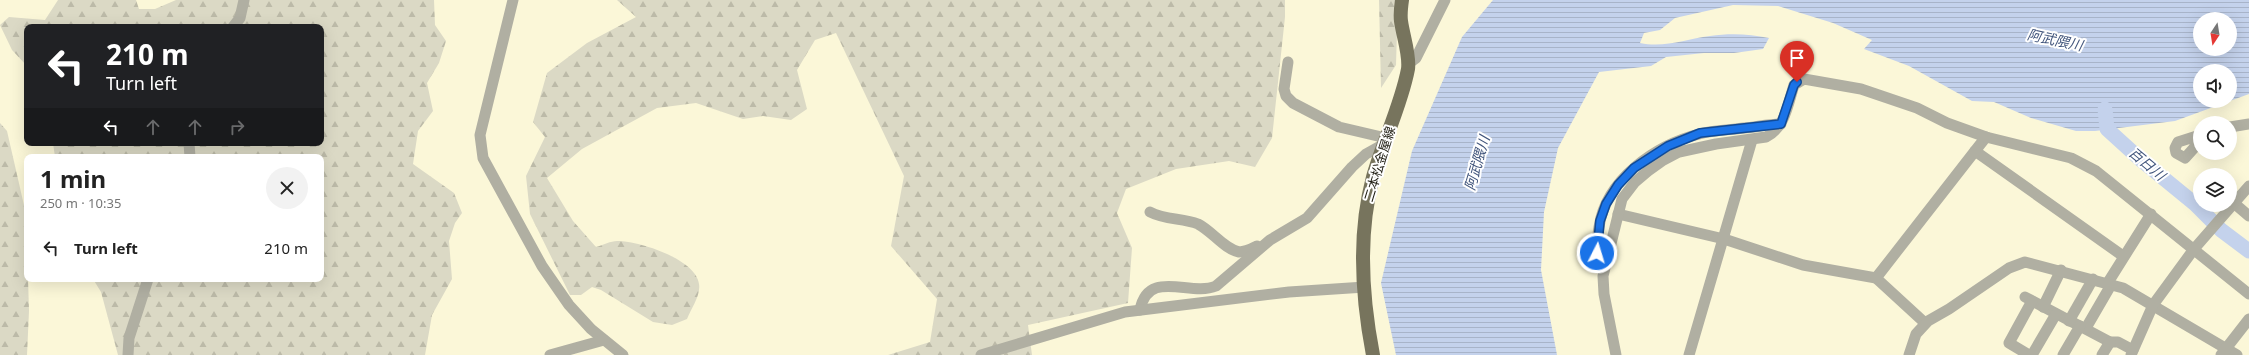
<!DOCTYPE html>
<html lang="en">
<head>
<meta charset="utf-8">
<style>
	:root { --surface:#fff; --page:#f2f2f2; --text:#222; --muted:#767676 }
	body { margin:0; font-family:"Noto Sans","Noto Sans JP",sans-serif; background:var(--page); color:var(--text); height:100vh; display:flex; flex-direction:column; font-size:15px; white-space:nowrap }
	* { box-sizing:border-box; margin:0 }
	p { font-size:13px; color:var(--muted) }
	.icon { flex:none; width:22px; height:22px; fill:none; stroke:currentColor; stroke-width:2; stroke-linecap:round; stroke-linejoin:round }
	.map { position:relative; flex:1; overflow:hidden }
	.sheet { position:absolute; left:24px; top:154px; width:300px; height:128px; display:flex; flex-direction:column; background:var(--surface); border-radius:8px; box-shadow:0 4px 16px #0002 }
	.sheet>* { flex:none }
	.hud { position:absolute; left:24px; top:24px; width:300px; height:122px; border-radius:8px; box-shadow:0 4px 16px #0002; background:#202124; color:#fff; overflow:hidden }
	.needle { width:26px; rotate:192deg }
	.buttons { position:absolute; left:2193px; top:12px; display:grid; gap:8px }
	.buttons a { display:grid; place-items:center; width:44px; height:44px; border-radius:50%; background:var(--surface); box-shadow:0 4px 16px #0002; font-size:20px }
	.pin { position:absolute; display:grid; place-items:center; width:34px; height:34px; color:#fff; margin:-41px -17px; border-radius:50% 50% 50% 0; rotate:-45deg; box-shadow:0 0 4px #0007 }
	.pin .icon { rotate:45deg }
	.me { position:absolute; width:44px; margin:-22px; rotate:5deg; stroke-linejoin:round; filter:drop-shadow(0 0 3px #0008) }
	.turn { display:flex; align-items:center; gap:14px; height:84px; padding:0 16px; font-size:18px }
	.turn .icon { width:52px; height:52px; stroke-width:2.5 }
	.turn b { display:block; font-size:28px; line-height:34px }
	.lanes { display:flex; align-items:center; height:38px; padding:0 16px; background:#0003; justify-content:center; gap:20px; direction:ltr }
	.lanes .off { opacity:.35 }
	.round { display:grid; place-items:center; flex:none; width:42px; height:42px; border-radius:21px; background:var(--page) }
	.head { display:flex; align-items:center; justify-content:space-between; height:68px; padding:0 16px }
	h1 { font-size:24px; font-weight:700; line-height:30px }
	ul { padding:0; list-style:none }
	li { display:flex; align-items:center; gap:12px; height:52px; padding:0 16px }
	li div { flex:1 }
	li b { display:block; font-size:15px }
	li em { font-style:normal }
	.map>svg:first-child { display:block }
</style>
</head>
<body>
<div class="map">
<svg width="2249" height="355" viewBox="0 0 2249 355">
	<defs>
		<pattern id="forest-firs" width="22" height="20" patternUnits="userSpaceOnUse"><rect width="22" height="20" fill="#dbd9c5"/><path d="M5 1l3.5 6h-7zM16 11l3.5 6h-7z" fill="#bcbaa8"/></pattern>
		<pattern id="water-rules" width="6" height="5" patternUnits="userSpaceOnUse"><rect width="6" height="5" fill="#c4d2ec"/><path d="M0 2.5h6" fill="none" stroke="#a8b4c9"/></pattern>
	</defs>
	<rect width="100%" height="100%" fill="#fbf7d8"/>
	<g fill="url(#forest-firs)">
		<path d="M58 0H136L139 9H155L176 0H434L435 25 446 41 439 63 427 83 433 111 418 131 413 164 454 193 462 213 455 223 449 241 452 279 432 315 425 355H118L101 292 93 279H321V157H55L53 143H321V27H27V66L12 50 0 25 9 17 45 20Z"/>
		<path d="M617 0H1285V17L1272 138 1255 167 1229 161 1176 169 1126 189 1117 213 1132 248 1128 303 1028 325 1032 355H888L930 342 937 299 891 246 904 176 836 33 815 40 797 70 807 109 791 120 763 116 743 119 696 103 657 108 582 149 547 178 573 221 596 247C603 245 611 241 617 241 639 241 696 259 699 284 701 295 691 309 687 319L672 325 653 322 601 290 592 287 581 295H570L530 214 526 176 545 137 533 122 547 73 587 43 636 17Z"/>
		<path d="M1379 0H1398L1396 65 1381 88Z"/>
		<path d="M0 123 7 131 26 214 29 311 27 355H0Z"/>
	</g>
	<path fill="url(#water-rules)" fill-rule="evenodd" d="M1493 0H2249V94L2175 121 2095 131H2076L2031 118 1994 102 1972 101 1909 66 1864 49 1872 40 1833 23 1778 6 1733 5 1675 18 1660 30 1644 33 1640 43C1665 48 1686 39 1710 36 1730 33 1750 34 1769 38L1763 49 1734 53H1704L1666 57 1651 66 1599 72 1558 148 1544 212 1541 270 1557 355H1396L1381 283 1412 151 1462 37ZM2200 19H2230V49H2200ZM2200 71H2230V101H2200Z"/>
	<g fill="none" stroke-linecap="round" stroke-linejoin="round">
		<path stroke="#c4d2ec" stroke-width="15" d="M2105 109 2107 129 2140 159 2195 204 2221 230 2249 251"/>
		<g stroke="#b0afa2" stroke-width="11">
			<path d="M513 0 480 135 483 158 542 266 569 305 591 329 623 355"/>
			<path d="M233 27 240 18 244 0"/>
			<path d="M1288 62 1284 89 1286 96 1293 103 1339 127 1386 138"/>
			<path d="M1408 64 1416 58 1445 0"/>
			<path d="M2230 127 2249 124"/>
			<path d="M2200 135 2194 148 2185 158 2176 153 2175 148 2178 142Z"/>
			<path d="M189 143 190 157"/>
			<path d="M2235 204 2249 216"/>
			<path d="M1150 212C1165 220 1183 218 1198 224 1212 231 1224 249 1239 252 1246 252 1251 249 1257 246"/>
			<path d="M1618 214 1724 239 1803 265 1876 278"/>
			<path d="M2123 256 1975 151 1986 137 2071 158 2096 171 2249 294"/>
			<path d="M1605 267C1594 256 1597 241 1599 227 1606 179 1656 145 1699 134 1713 130 1730 130 1744 128 1756 127 1769 124 1781 124"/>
			<path d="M2107 284 2151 214"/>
			<path d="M2025 297 2110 342H2118L2133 350"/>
			<path d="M2043 307 2061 270"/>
			<path d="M1140 310C1148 268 1190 297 1216 286L1270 240 1307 218 1352 167 1366 154 1384 144"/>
			<path d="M2069 321 2093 279"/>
			<path d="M1925 323 1876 278 1975 151"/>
			<path d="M2086 328 2111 285"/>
			<path d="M128 355 129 338 148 279"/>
			<path d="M550 355 604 340"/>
			<path d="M981 355 1125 312 1289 292 1365 287"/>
			<path d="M1616 355 1604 294 1603 276 1622 199 1635 182 1648 171 1662 161 1679 152 1716 144 1766 137C1785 128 1788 104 1794 85L1804 79 1861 89 1917 108 1947 123 1986 137"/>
			<path d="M1689 355 1752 140"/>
			<path d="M1909 355 1916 334 1928 321 1949 309 2009 268 2025 262 2123 288 2237 355"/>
			<path d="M2029 355 2009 343 2032 301"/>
			<path d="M2032 355 2056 314"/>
			<path d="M2063 355 2080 326"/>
			<path d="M2102 355 2110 342"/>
			<path d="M2131 355 2153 305 2194 249 2249 186"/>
			<path d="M2221 355 2249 319"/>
		</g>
		<path stroke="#77745d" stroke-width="14" d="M1373 355C1362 298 1358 233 1373 177 1383 141 1401 106 1408 69 1410 55 1403 36 1401 21 1400 14 1401 7 1402 0"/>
	</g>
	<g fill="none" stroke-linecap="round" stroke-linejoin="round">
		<defs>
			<path id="route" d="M1597 253 1600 221 1606 204 1618 185 1634 168 1668 146 1700 133 1781 124 1794 85 1797 82"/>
		</defs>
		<use href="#route" stroke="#114b97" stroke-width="10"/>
		<use href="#route" stroke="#1a73e8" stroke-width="7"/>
	</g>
	<g text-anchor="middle" stroke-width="4" stroke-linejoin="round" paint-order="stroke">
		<g font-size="13" fill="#1d1b10" stroke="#fff">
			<text transform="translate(1379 164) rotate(-73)" y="5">二本松金屋線</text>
		</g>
		<g font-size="14" font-style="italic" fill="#40547b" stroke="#fff">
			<text transform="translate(2055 40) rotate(12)" y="5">阿武隈川</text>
			<text transform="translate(1477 163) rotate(-74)" y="5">阿武隈川</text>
			<text transform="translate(2147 164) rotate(40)" y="5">百日川</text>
		</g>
	</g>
</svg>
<div class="buttons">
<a><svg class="needle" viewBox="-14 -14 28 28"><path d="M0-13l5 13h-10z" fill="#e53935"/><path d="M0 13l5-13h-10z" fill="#767676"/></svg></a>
<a><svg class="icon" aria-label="sound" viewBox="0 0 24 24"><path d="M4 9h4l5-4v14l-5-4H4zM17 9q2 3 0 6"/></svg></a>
<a><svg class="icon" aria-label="search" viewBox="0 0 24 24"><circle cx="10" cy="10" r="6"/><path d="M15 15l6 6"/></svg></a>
<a><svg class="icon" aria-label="layers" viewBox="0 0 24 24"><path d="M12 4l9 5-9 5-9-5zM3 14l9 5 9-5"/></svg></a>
</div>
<div class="pin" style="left:1797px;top:82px;background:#d93025"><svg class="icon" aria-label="arrive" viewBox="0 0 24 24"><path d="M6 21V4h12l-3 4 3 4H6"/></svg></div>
<svg class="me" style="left:1597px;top:253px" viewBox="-20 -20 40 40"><circle r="17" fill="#1a73e8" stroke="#fff" stroke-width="3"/><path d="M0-11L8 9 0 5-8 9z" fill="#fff"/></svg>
<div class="hud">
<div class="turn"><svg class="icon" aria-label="left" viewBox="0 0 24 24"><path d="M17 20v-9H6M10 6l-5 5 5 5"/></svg><div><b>210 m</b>Turn left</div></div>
<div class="lanes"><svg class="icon" aria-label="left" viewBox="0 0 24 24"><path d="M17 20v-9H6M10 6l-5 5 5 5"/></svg><svg class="icon off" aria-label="ahead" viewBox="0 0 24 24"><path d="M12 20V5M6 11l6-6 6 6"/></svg><svg class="icon off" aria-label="ahead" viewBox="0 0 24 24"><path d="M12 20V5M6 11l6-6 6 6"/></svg><svg class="icon off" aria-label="right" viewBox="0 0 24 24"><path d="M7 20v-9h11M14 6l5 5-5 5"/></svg></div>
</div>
<section class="sheet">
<div class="head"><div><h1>1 min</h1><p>250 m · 10:35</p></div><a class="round"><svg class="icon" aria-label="close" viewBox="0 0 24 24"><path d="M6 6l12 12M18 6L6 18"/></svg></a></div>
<ul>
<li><svg class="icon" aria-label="left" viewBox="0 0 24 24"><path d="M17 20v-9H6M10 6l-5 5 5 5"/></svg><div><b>Turn left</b></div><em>210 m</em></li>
</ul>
</section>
</div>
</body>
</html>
